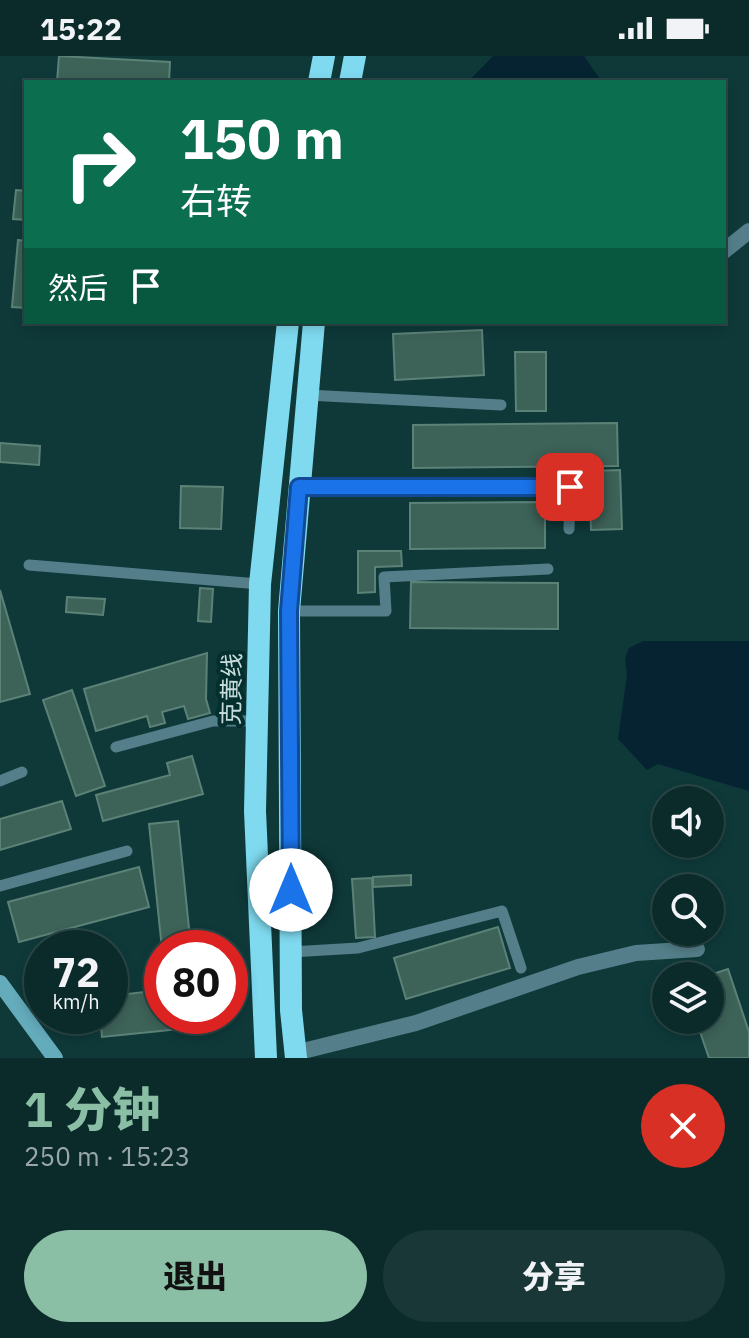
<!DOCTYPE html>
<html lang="zh">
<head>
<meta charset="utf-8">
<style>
	:root { --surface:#0b2b2b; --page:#193737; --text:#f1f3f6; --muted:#9aa7a9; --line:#2b4747; --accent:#8abfa5 }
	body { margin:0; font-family:"IBM Plex Sans","Noto Sans SC",sans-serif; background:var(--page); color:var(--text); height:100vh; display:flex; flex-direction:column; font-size:30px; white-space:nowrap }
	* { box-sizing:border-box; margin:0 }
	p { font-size:26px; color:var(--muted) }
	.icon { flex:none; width:44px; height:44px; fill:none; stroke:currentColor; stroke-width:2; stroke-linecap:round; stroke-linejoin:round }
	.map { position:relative; height:1002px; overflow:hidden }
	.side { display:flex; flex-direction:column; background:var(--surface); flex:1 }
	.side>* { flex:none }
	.banner { position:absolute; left:24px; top:24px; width:702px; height:244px; border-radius:0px; box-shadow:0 4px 12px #0003,0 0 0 2px var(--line); background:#0b6e4f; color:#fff; overflow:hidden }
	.buttons { position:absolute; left:652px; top:730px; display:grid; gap:16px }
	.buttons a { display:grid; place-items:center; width:72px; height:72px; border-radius:50%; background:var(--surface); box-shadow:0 4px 12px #0003,0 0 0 2px var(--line); font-size:40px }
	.speed { position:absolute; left:24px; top:874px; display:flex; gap:16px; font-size:40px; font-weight:700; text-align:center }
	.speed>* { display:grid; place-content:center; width:104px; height:104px; border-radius:50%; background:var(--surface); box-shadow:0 4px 12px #0003,0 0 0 2px var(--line); line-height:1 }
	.speed small { font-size:20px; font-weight:400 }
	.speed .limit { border:12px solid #d22; background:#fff; color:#111 }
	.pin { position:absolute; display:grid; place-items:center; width:68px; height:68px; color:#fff; margin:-34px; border-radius:16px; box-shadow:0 4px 12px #0006 }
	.me { position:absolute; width:88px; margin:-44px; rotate:0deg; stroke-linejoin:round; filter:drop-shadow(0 0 6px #0008) }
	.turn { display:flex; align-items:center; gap:28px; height:168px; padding:0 24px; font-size:36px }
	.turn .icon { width:104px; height:104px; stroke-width:2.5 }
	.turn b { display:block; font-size:56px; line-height:68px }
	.then { display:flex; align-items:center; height:76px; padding:0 24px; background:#0003; gap:16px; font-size:30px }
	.round { display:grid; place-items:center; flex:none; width:84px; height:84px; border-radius:42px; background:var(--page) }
	.summary { display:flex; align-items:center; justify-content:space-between; height:136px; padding:0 24px }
	h1 { font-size:48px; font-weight:800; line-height:60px; color:var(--accent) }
	.primary-button { display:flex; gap:16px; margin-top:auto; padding:16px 24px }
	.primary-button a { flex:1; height:92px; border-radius:48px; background:var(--accent); color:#111; font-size:32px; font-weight:800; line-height:92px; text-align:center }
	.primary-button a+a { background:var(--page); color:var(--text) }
	.status { display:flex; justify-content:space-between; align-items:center; height:56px; padding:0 40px; background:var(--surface); direction:ltr }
	.status svg { height:22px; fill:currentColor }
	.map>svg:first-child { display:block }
</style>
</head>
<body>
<div class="status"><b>15:22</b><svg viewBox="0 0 49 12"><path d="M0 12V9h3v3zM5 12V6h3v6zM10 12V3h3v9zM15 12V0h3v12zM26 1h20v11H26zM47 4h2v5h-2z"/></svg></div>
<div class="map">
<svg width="749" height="1002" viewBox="0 0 749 1002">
	<rect width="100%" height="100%" fill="#0f3939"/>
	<g fill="#062332">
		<path d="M493 0H584L602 26H468Z"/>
		<path d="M643 585H749V735L658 708 647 714 618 683 627 619 625 602 629 592Z"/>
	</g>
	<g fill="#3d6258" stroke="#5c8277" stroke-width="2">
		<path d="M59 0 170 6 169 26H57Z"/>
		<path d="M16 134 26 135V164L13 163Z"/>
		<path d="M18 184 26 185V252L12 251Z"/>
		<path d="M482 274 484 319 395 324 393 278Z"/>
		<path d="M515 296H546V355H516Z"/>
		<path d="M617 367 618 410 413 412V369Z"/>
		<path d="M0 387 40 390 39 409 0 406Z"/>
		<path d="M620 414 622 473 591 474 589 415Z"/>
		<path d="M181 430 223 431 221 473 180 472Z"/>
		<path d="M545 446V492L410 493V447Z"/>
		<path d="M358 495H401L402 510 375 511V536L358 537Z"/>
		<path d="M411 526 558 527V573L410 572Z"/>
		<path d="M200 532 213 533 211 566 198 565Z"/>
		<path d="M0 534 30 638 0 646Z"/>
		<path d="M67 541 105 543 103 559 66 556Z"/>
		<path d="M207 597 206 643 210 657 188 663 184 650 162 656 165 667 150 671 147 660 96 675 84 633Z"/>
		<path d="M72 634 105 730 76 740 43 644Z"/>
		<path d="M192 700 203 738 103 765 96 739 170 719 167 707Z"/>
		<path d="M62 745 71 773 0 794V763Z"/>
		<path d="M178 765 191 892 162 893 149 768Z"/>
		<path d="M139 811 149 851 19 886 8 846Z"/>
		<path d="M411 819V829L373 831V821Z"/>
		<path d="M372 822 375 881 356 882 352 823Z"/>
		<path d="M498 871 510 912 406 943 394 902Z"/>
		<path d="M728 913 749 976V1002H709L696 964H710V920H707Z"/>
		<path d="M162 934V960H198L199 971 102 981 100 960H110V940Z"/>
	</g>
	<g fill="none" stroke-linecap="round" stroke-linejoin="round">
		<g stroke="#547f8a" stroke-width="11">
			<path d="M307 339 501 349"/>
			<path d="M299 431H570L569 473"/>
			<path d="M29 509 260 528"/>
			<path d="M289 555H386L384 521 548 513"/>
			<path d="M116 691 213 665H257"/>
			<path d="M0 725 22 716"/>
			<path d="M0 830 127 795"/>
			<path d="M291 896 358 892 502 855 521 912"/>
		</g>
		<g stroke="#547f8a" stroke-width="16">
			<path d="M724 195 749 175"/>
			<path d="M295 997 416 967 578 911 636 897 697 893"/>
		</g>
		<path stroke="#64abbc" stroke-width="16" d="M0 927 55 1002"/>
		<g stroke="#7fdaef" stroke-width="22">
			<path d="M319 26 324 0"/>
			<path d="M350 26 355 0"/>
			<path d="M266 1002 255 755 260 528 288 266"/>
			<path d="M296 1002 291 954 289 555 314 266"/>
		</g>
	</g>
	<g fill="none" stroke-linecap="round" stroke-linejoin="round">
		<defs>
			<path id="route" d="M291 834 289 555 299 431H570"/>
		</defs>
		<use href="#route" stroke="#114b97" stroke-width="20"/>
		<use href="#route" stroke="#1a73e8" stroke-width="14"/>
	</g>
	<g text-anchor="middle" stroke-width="8" stroke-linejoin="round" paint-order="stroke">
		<g font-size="24" fill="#c7dcdb" stroke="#032f2f">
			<text transform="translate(232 633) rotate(-89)" y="8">克黄线</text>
		</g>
	</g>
</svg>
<div class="buttons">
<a><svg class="icon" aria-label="sound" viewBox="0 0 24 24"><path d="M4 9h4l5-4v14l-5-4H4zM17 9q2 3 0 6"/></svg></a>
<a><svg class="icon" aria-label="search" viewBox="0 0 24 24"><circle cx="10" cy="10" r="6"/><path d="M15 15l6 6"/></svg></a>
<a><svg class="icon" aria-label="layers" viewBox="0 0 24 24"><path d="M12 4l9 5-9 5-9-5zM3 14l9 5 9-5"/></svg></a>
</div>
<div class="speed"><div>72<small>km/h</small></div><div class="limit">80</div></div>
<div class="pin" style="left:570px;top:431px;background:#d93025"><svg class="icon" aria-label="arrive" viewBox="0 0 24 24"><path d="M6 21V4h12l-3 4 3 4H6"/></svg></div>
<svg class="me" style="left:291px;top:834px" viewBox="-20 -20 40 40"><circle r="19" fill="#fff"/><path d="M0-13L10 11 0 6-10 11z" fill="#1a73e8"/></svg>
<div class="banner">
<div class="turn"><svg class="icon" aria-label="right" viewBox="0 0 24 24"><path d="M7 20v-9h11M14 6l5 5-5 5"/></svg><div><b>150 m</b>右转</div></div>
<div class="then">然后<svg class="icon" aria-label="arrive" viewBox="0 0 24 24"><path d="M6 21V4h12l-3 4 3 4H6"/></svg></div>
</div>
</div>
<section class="side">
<div class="summary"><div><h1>1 分钟</h1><p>250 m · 15:23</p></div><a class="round" style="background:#d93025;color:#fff"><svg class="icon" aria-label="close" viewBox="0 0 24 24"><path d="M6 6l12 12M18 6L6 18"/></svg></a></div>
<div class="primary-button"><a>退出</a><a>分享</a></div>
</section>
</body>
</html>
